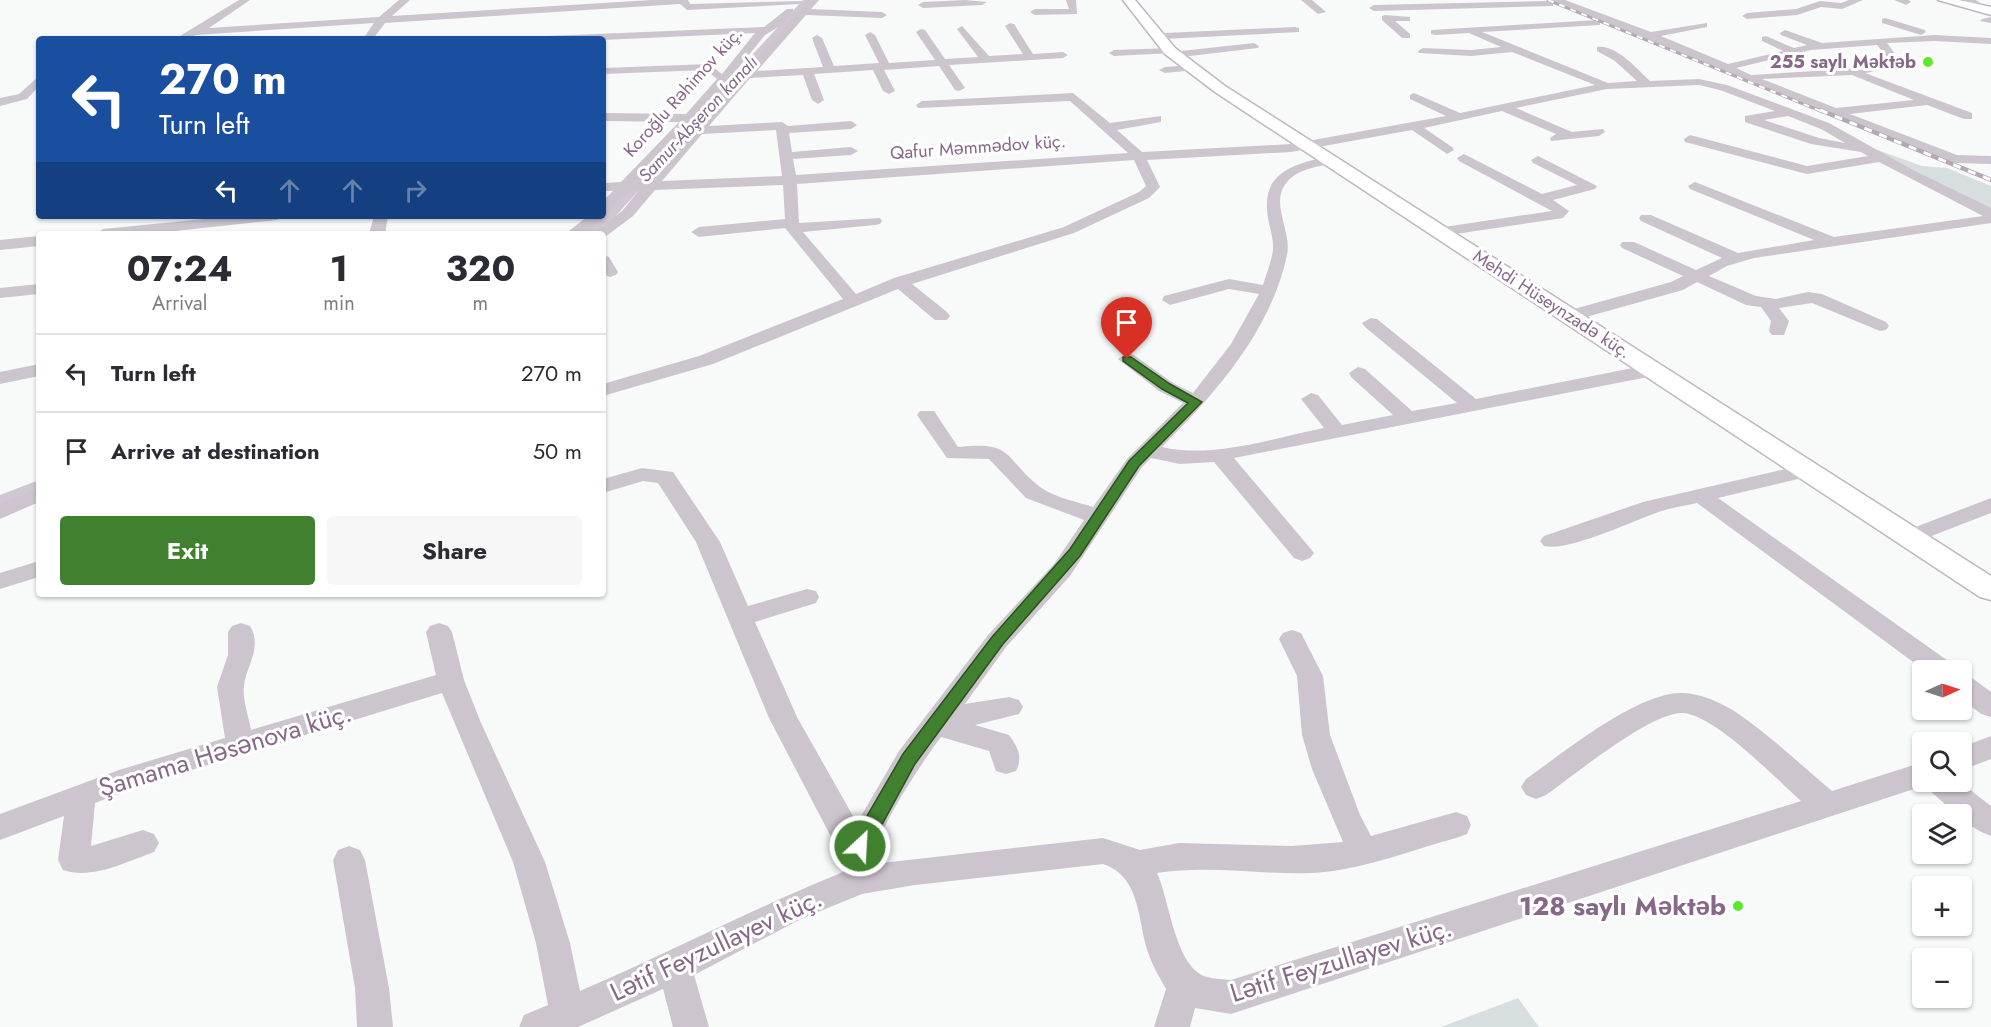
<!DOCTYPE html>
<html lang="en">
<head>
<meta charset="utf-8">
<style>
	:root { --surface:#fff; --page:#f7f7f7; --text:#2b2b33; --muted:#7c7c81; --line:#e1e1e2; --accent:#41802e }
	body { margin:0; font-family:Jost,sans-serif; background:var(--page); color:var(--text); height:100vh; display:flex; flex-direction:column; font-size:22px; white-space:nowrap }
	* { box-sizing:border-box; margin:0 }
	p { font-size:20px; color:var(--muted) }
	.icon { flex:none; width:33px; height:33px; fill:none; stroke:currentColor; stroke-width:2; stroke-linecap:round; stroke-linejoin:round }
	.map { position:relative; flex:1; overflow:hidden }
	.drawer { position:absolute; left:36px; top:231px; width:570px; height:366px; display:flex; flex-direction:column; background:var(--surface); border-radius:6px; box-shadow:0 2px 4px #0004 }
	.drawer>* { flex:none }
	.top-card { position:absolute; left:36px; top:36px; width:570px; height:183px; border-radius:6px; box-shadow:0 2px 4px #0004; background:#1a4fa0; color:#fff; overflow:hidden }
	.needle { width:39px; rotate:87deg }
	.tools { position:absolute; left:1912px; top:660px; display:grid; gap:12px }
	.tools a { display:grid; place-items:center; width:60px; height:60px; border-radius:6px; background:var(--surface); box-shadow:0 2px 4px #0004; font-size:30px }
	.pin { position:absolute; display:grid; place-items:center; width:51px; height:51px; color:#fff; margin:-62px -26px; border-radius:50% 50% 50% 0; rotate:-45deg; box-shadow:0 0 6px #0007 }
	.pin .icon { rotate:45deg }
	.me { position:absolute; width:66px; margin:-33px; rotate:25deg; stroke-linejoin:round; filter:drop-shadow(0 0 4px #0008) }
	.turn { display:flex; align-items:center; gap:21px; height:126px; padding:0 24px; font-size:27px }
	.turn .icon { width:78px; height:78px; stroke-width:2.5 }
	.turn b { display:block; font-size:42px; line-height:51px }
	.lanes { display:flex; align-items:center; height:57px; padding:0 24px; background:#0003; justify-content:center; gap:30px; direction:ltr }
	.lanes .off { opacity:.35 }
	.eta { display:flex; justify-content:space-evenly; align-items:center; height:102px; text-align:center }
	.eta b { font-size:36px; font-weight:700; line-height:42px }
	.cta { display:flex; gap:12px; margin-top:auto; padding:12px 24px }
	.cta a { flex:1; height:69px; border-radius:6px; background:var(--accent); color:#fff; font-size:24px; font-weight:700; line-height:69px; text-align:center }
	.cta a+a { background:var(--page); color:var(--text) }
	ul { padding:0; list-style:none }
	li { display:flex; align-items:center; gap:18px; height:78px; padding:0 24px; border-top:2px solid var(--line) }
	li div { flex:1 }
	li b { display:block; font-size:22px }
	li em { font-style:normal }
	.map>svg:first-child { display:block }
</style>
</head>
<body>
<div class="map">
<svg width="1991" height="1027" viewBox="0 0 1991 1027">
	<rect width="100%" height="100%" fill="#f8faf9"/>
	<g fill="#d7dedf">
		<path d="M1875 149 1922 166 1947 168 1991 186V210L1899 165Z"/>
		<path d="M1518 998 1539 1027H1441Z"/>
	</g>
	<g fill="none" stroke-linecap="round" stroke-linejoin="round">
		<g fill="#d1c7d4" fill-rule="evenodd">
			<path d="M803 0H811L612 220 594 234H580L603 216Z"/>
			<path d="M39 480V491L0 507V495Z"/>
		</g>
		<defs>
			<g id="major">
				<path d="M1123 0H1135L1175 48 1225 86 1991 576V600L1980 597 1215 92 1165 54Z"/>
				<path d="M1938 0H1959L1991 7V15Z"/>
			</g>
		</defs>
		<use href="#major" stroke="#bfb6c0" stroke-width="3"/>
		<g fill="#cdc5ce" fill-rule="evenodd">
			<path d="M239 0H250L209 28 379 17 399 0H410L392 16 652 0H688L690 4 804 1 799 4 687 10 680 4 385 23 373 39H363L374 23 196 35 188 39H175Z"/>
			<path d="M809 0H819L811 9 882 12 887 15 882 18 806 15 757 71 823 67 812 38 817 35 822 38 834 66 879 63 865 35 870 32 875 35 889 63 935 60 916 32 921 29 925 30 945 59 978 57 957 29 962 26 989 56 1023 54 1005 26 1010 23 1014 24 1033 54 1063 52 1068 55 1063 58 949 65 965 88 959 91 955 90 939 66 884 70 895 91 889 94 883 91 873 70 814 74 824 100 818 104 812 100 803 75 750 78 709 126 782 122 788 126 851 121 857 125 851 129 789 133 792 152 851 147 858 151 851 155 793 159 796 175 1128 153 1070 101 918 108 916 105 922 101 1073 93 1110 123 1161 116V122L1117 130 1142 152 1291 144 1446 116 1410 99V95L1414 93 1460 113 1595 85 1512 52 1471 56 1419 53 1418 51 1423 48 1471 50 1501 47 1469 33 1435 35 1431 34V30L1597 20 1600 21V25L1482 32 1608 83 1637 81 1615 61 1597 51V47C1616 44 1637 69 1650 81L1699 79 1727 85 1829 123 1913 170 1991 208V223L1754 258 1727 266 1709 276 1756 296 1776 299 1808 292 1822 294 1886 322 1889 326 1886 330 1880 331 1812 303 1779 308 1789 321 1784 335H1772L1769 331 1771 321 1761 307 1746 305 1697 282 1683 290 1586 317H1574L1571 313 1574 309 1671 282 1683 276 1622 248 1620 245 1622 242H1634L1696 270 1722 258 1641 221 1639 218 1641 215H1651L1738 253 1814 240 1690 189 1688 186 1695 182 1834 237 1983 216 1879 162 1807 174 1685 142 1684 139 1690 135 1807 166 1868 156 1861 152 1811 144 1745 122V116L1775 111 1720 90 1699 85 1607 89 1516 108 1572 132 1603 129 1605 132 1599 136 1551 141 1550 138 1556 134 1502 111 1424 128 1452 147 1454 150 1447 154 1412 130 1291 152 1147 160 1160 187 1149 198 1074 233 912 284 947 312 950 316 947 320H935L898 289 713 364 603 396V384L699 356 843 299 785 228 699 237 691 232 699 227 785 219 783 185 655 190 633 216 605 237 603 238V234H592L623 210 639 190 629 191 608 213 603 214 604 216 602 219 583 234H565L588 216H603V201L613 191H603V183L621 182 679 122 603 121V113L686 114 717 79 706 70 603 74V68L709 64 722 74 755 33 603 40 543 39 548 36 764 27 787 9H793V13L780 26 765 35 714 98 637 182H647ZM1788 116 1821 129 1845 143 1819 138 1764 120ZM776 130 782 176 662 181 702 134ZM1134 160 1146 186 1139 192 1064 227 894 278 856 294 803 232 875 225 880 224 882 221 880 218 799 223 797 184Z"/>
			<path d="M966 0 987 2 982 5 923 8 918 5 923 2Z"/>
			<path d="M1066 0H1076L1077 14 1035 15 1030 12 1035 9H1069Z"/>
			<path d="M1301 0H1312L1326 12 1318 14Z"/>
			<path d="M1552 0H1565L1651 32 1707 23V27L1661 36 1728 64 1783 51 1762 41V37L1766 36 1794 48 1807 45 1781 35 1780 33 1785 30 1822 43 1935 35 1991 38V44L1935 41 1887 43 1898 58C1889 67 1878 71 1865 73L1972 113V119H1964L1927 105 1850 114 1957 155 1991 156V164L1956 163 1933 156ZM1877 45 1887 57 1869 66 1849 69 1751 75 1736 68 1811 50ZM1852 75 1914 100 1836 108 1762 79Z"/>
			<path d="M1849 0H1863L1842 9 1821 7 1797 15 1747 19 1742 16 1747 13 1796 9 1820 1 1841 3Z"/>
			<path d="M1894 0H1909L1911 2 1906 5Z"/>
			<path d="M1964 0H1976L1980 3 1966 8 1961 5 1966 2Z"/>
			<path d="M1550 1 1553 2V6L1374 11 1369 8 1374 5Z"/>
			<path d="M1385 15 1410 17V21H1395L1410 34V38H1402L1382 20V16Z"/>
			<path d="M1991 17V23L1980 21 1982 19Z"/>
			<path d="M1885 18 1925 30 1926 32 1921 35 1882 23V19Z"/>
			<path d="M1295 27 1299 28V32L1164 39 1159 36 1164 33Z"/>
			<path d="M1254 43 1259 46 1258 48 1181 57 1176 54 1181 51Z"/>
			<path d="M1170 48 1175 51 1174 53 1114 56 1109 53 1114 50Z"/>
			<path d="M1191 65 1195 66V70L1165 73 1159 70 1165 67Z"/>
			<path d="M39 76V86L27 99 0 106V98L19 94Z"/>
			<path d="M1464 154 1542 194 1577 185 1533 163 1531 160 1538 156 1597 186 1595 189 1553 200 1569 211 1563 218 1449 235 1441 230 1444 227 1552 211 1459 161 1457 158Z"/>
			<path d="M1330 156 1337 160 1335 163C1316 167 1293 169 1283 188 1273 208 1292 234 1287 255 1271 331 1215 394 1162 447 1213 459 1273 438 1324 428L1301 399 1311 393 1318 395 1342 425 1393 415 1351 377 1349 373 1358 367 1365 369 1412 411 1457 403 1365 327 1362 323 1371 318 1377 319 1476 399 1653 364 1662 370 1653 376 1234 458 1310 548 1314 553 1310 558 1302 561 1294 558 1214 462 1180 464 1151 458 1142 467 1070 576 1006 647 965 704 1009 697 1019 700 1023 707 1019 714 975 725 1009 735C1018 747 1023 758 1016 771L1006 774 996 771 989 751 941 737C923 761 872 836 873 864L1103 838 1140 850 1179 843 1292 846 1343 842 1312 769 1302 735 1297 676 1279 639 1283 633 1292 630 1301 633 1323 676 1330 735 1360 815 1371 836 1456 812 1467 816 1471 825 1467 834 1456 838C1409 851 1362 870 1313 873 1261 875 1209 865 1157 873 1170 901 1175 968 1207 977 1215 979 1223 979 1231 980L1801 801C1775 778 1717 717 1684 713 1653 710 1573 776 1546 795L1536 799 1526 795 1521 787 1526 779C1563 753 1635 694 1680 693 1699 692 1725 704 1740 715 1772 737 1802 766 1832 791L1923 762V782H1960L1991 806V836C1968 828 1948 806 1929 790L1926 785 1231 1014 1195 1008 1190 1027H1154L1166 989C1160 978 1153 967 1149 955 1137 922 1142 877 1103 864L915 885 862 894 801 919 694 975 709 1027H673L663 989 578 1027H519L524 1015 548 1005 536 943 513 862 442 693 136 787 95 803 91 846 143 830 154 834 159 843 154 852C126 862 92 880 63 870L58 860 64 816 0 840V814L119 770 225 738 217 687 228 655V632L232 626 241 623 250 626C263 647 246 666 244 686 242 699 249 717 251 730L436 675 426 632 430 626 439 623 448 626 452 632 464 680 481 723 545 862 570 943 580 991C669 953 754 908 843 872L844 850 830 835 769 718 696 542 658 483 643 481 603 493V479L642 468 673 472 720 542 748 606 807 589 816 591 819 597 816 603 755 622 797 717 857 823 899 751 988 635 1054 564 1084 520 1026 498 989 459 947 458 917 415 920 411H934L958 447C1015 441 1003 458 1040 487 1054 497 1077 502 1093 507L1127 459 1183 403 1159 391 1118 359 1127 353 1134 355 1173 383 1193 393 1231 344 1259 294 1229 289 1170 305 1162 300 1164 296 1229 279 1263 285C1266 274 1272 261 1273 249 1274 236 1267 222 1267 208 1265 169 1300 163 1330 156Z"/>
			<path d="M234 216H284L277 220 147 234H95L103 229Z"/>
			<path d="M374 216H388L385 234H369Z"/>
			<path d="M39 236V246L0 250V240Z"/>
			<path d="M603 255 609 257 618 272 616 275 610 277 603 274Z"/>
			<path d="M39 284V294L0 298V288Z"/>
			<path d="M39 364V376L0 384V372Z"/>
			<path d="M1807 464 1815 465 1818 470 1815 475 1718 498 1951 663 1955 670H1924L1697 503C1683 506 1669 508 1656 513 1630 522 1568 552 1544 546L1540 541 1544 536 1643 502Z"/>
			<path d="M39 487V502L0 519V504Z"/>
			<path d="M1991 498V513L1921 540 1913 538 1909 533 1913 528Z"/>
			<path d="M39 561V577L0 589V573Z"/>
			<path d="M1962 675 1972 678 1991 692V717L1981 714 1962 699Z"/>
			<path d="M1991 736V759L1962 770V747Z"/>
			<path d="M349 846 360 850 365 860 389 988 393 1027H357L355 988 333 860 338 850Z"/>
		</g>
		<use href="#major" fill="#fff" fill-rule="evenodd"/>
		<defs>
			<path id="rail-far1" d="M1548 0 1823 112"/>
			<path id="rail" d="M1820 110 1991 180"/>
		</defs>
		<use href="#rail-far1" stroke="#b4a8b4" stroke-width="3"/>
		<use href="#rail" stroke="#b4a8b4" stroke-width="4.5"/>
		<use href="#rail-far1" stroke="#fff" stroke-width="2" stroke-dasharray="6" stroke-linecap="butt"/>
		<use href="#rail" stroke="#fff" stroke-width="3" stroke-dasharray="8" stroke-linecap="butt"/>
	</g>
	<path fill="#41802e" stroke="#2a531e" stroke-width="1.5" d="M1123 357H1131L1170 384 1202 402 1139 466 1080 556 1003 644 915 764 867 852 860 854 853 852 851 846 853 840 903 754 992 637 1070 549 1129 461 1188 403 1162 389 1123 361Z"/>
	<g fill="#5be929" stroke="#fff" stroke-width="2">
		<circle cx="1928" cy="62" r="6"/>
		<circle cx="1738" cy="906" r="6"/>
	</g>
	<g text-anchor="middle" stroke-width="6" stroke-linejoin="round" paint-order="stroke">
		<g font-size="18" font-weight="bold" fill="#88688a" stroke="#fff" text-anchor="end">
			<text x="1916" y="68">255 saylı Məktəb</text>
		</g>
		<g font-size="18" fill="#88688a" stroke="#fff">
			<text transform="translate(683 92) rotate(-48)" y="6">Koroğlu Rəhimov küç.</text>
			<text transform="translate(978 147) rotate(-4)" y="6">Qafur Məmmədov küç.</text>
			<text transform="translate(1552 304) rotate(33)" y="6">Mehdi Hüseynzadə küç.</text>
		</g>
		<g font-size="18" font-style="italic" fill="#84698b" stroke="#fff">
			<text transform="translate(698 119) rotate(-47)" y="6">Samur-Abşeron kanalı</text>
		</g>
		<g font-size="26" fill="#88688a" stroke="#fff">
			<text transform="translate(225 750) rotate(-17)" y="9">Şamama Həsənova küç.</text>
			<text transform="translate(716 945) rotate(-25)" y="9">Lətif Feyzullayev küç.</text>
			<text transform="translate(1341 960) rotate(-17)" y="9">Lətif Feyzullayev küç.</text>
		</g>
		<g font-size="26" font-weight="bold" fill="#88688a" stroke="#fff" text-anchor="end">
			<text x="1726" y="915">128 saylı Məktəb</text>
		</g>
	</g>
</svg>
<div class="tools">
<a><svg class="needle" viewBox="-14 -14 28 28"><path d="M0-13l5 13h-10z" fill="#e53935"/><path d="M0 13l5-13h-10z" fill="#7c7c81"/></svg></a>
<a><svg class="icon" aria-label="search" viewBox="0 0 24 24"><circle cx="10" cy="10" r="6"/><path d="M15 15l6 6"/></svg></a>
<a><svg class="icon" aria-label="layers" viewBox="0 0 24 24"><path d="M12 4l9 5-9 5-9-5zM3 14l9 5 9-5"/></svg></a>
<a>+</a>
<a>−</a>
</div>
<div class="pin" style="left:1127px;top:359px;background:#d93025"><svg class="icon" aria-label="arrive" viewBox="0 0 24 24"><path d="M6 21V4h12l-3 4 3 4H6"/></svg></div>
<svg class="me" style="left:860px;top:846px" viewBox="-20 -20 40 40"><circle r="17" fill="#41802e" stroke="#fff" stroke-width="3"/><path d="M0-11L8 9 0 5-8 9z" fill="#fff"/></svg>
<div class="top-card">
<div class="turn"><svg class="icon" aria-label="left" viewBox="0 0 24 24"><path d="M17 20v-9H6M10 6l-5 5 5 5"/></svg><div><b>270 m</b>Turn left</div></div>
<div class="lanes"><svg class="icon" aria-label="left" viewBox="0 0 24 24"><path d="M17 20v-9H6M10 6l-5 5 5 5"/></svg><svg class="icon off" aria-label="ahead" viewBox="0 0 24 24"><path d="M12 20V5M6 11l6-6 6 6"/></svg><svg class="icon off" aria-label="ahead" viewBox="0 0 24 24"><path d="M12 20V5M6 11l6-6 6 6"/></svg><svg class="icon off" aria-label="right" viewBox="0 0 24 24"><path d="M7 20v-9h11M14 6l5 5-5 5"/></svg></div>
</div>
<section class="drawer">
<div class="eta">
<div><b>07:24</b><p>Arrival</p></div>
<div><b>1</b><p>min</p></div>
<div><b>320</b><p>m</p></div>
</div>
<ul>
<li><svg class="icon" aria-label="left" viewBox="0 0 24 24"><path d="M17 20v-9H6M10 6l-5 5 5 5"/></svg><div><b>Turn left</b></div><em>270 m</em></li>
<li><svg class="icon" aria-label="arrive" viewBox="0 0 24 24"><path d="M6 21V4h12l-3 4 3 4H6"/></svg><div><b>Arrive at destination</b></div><em>50 m</em></li>
</ul>
<div class="cta"><a>Exit</a><a>Share</a></div>
</section>
</div>
</body>
</html>
